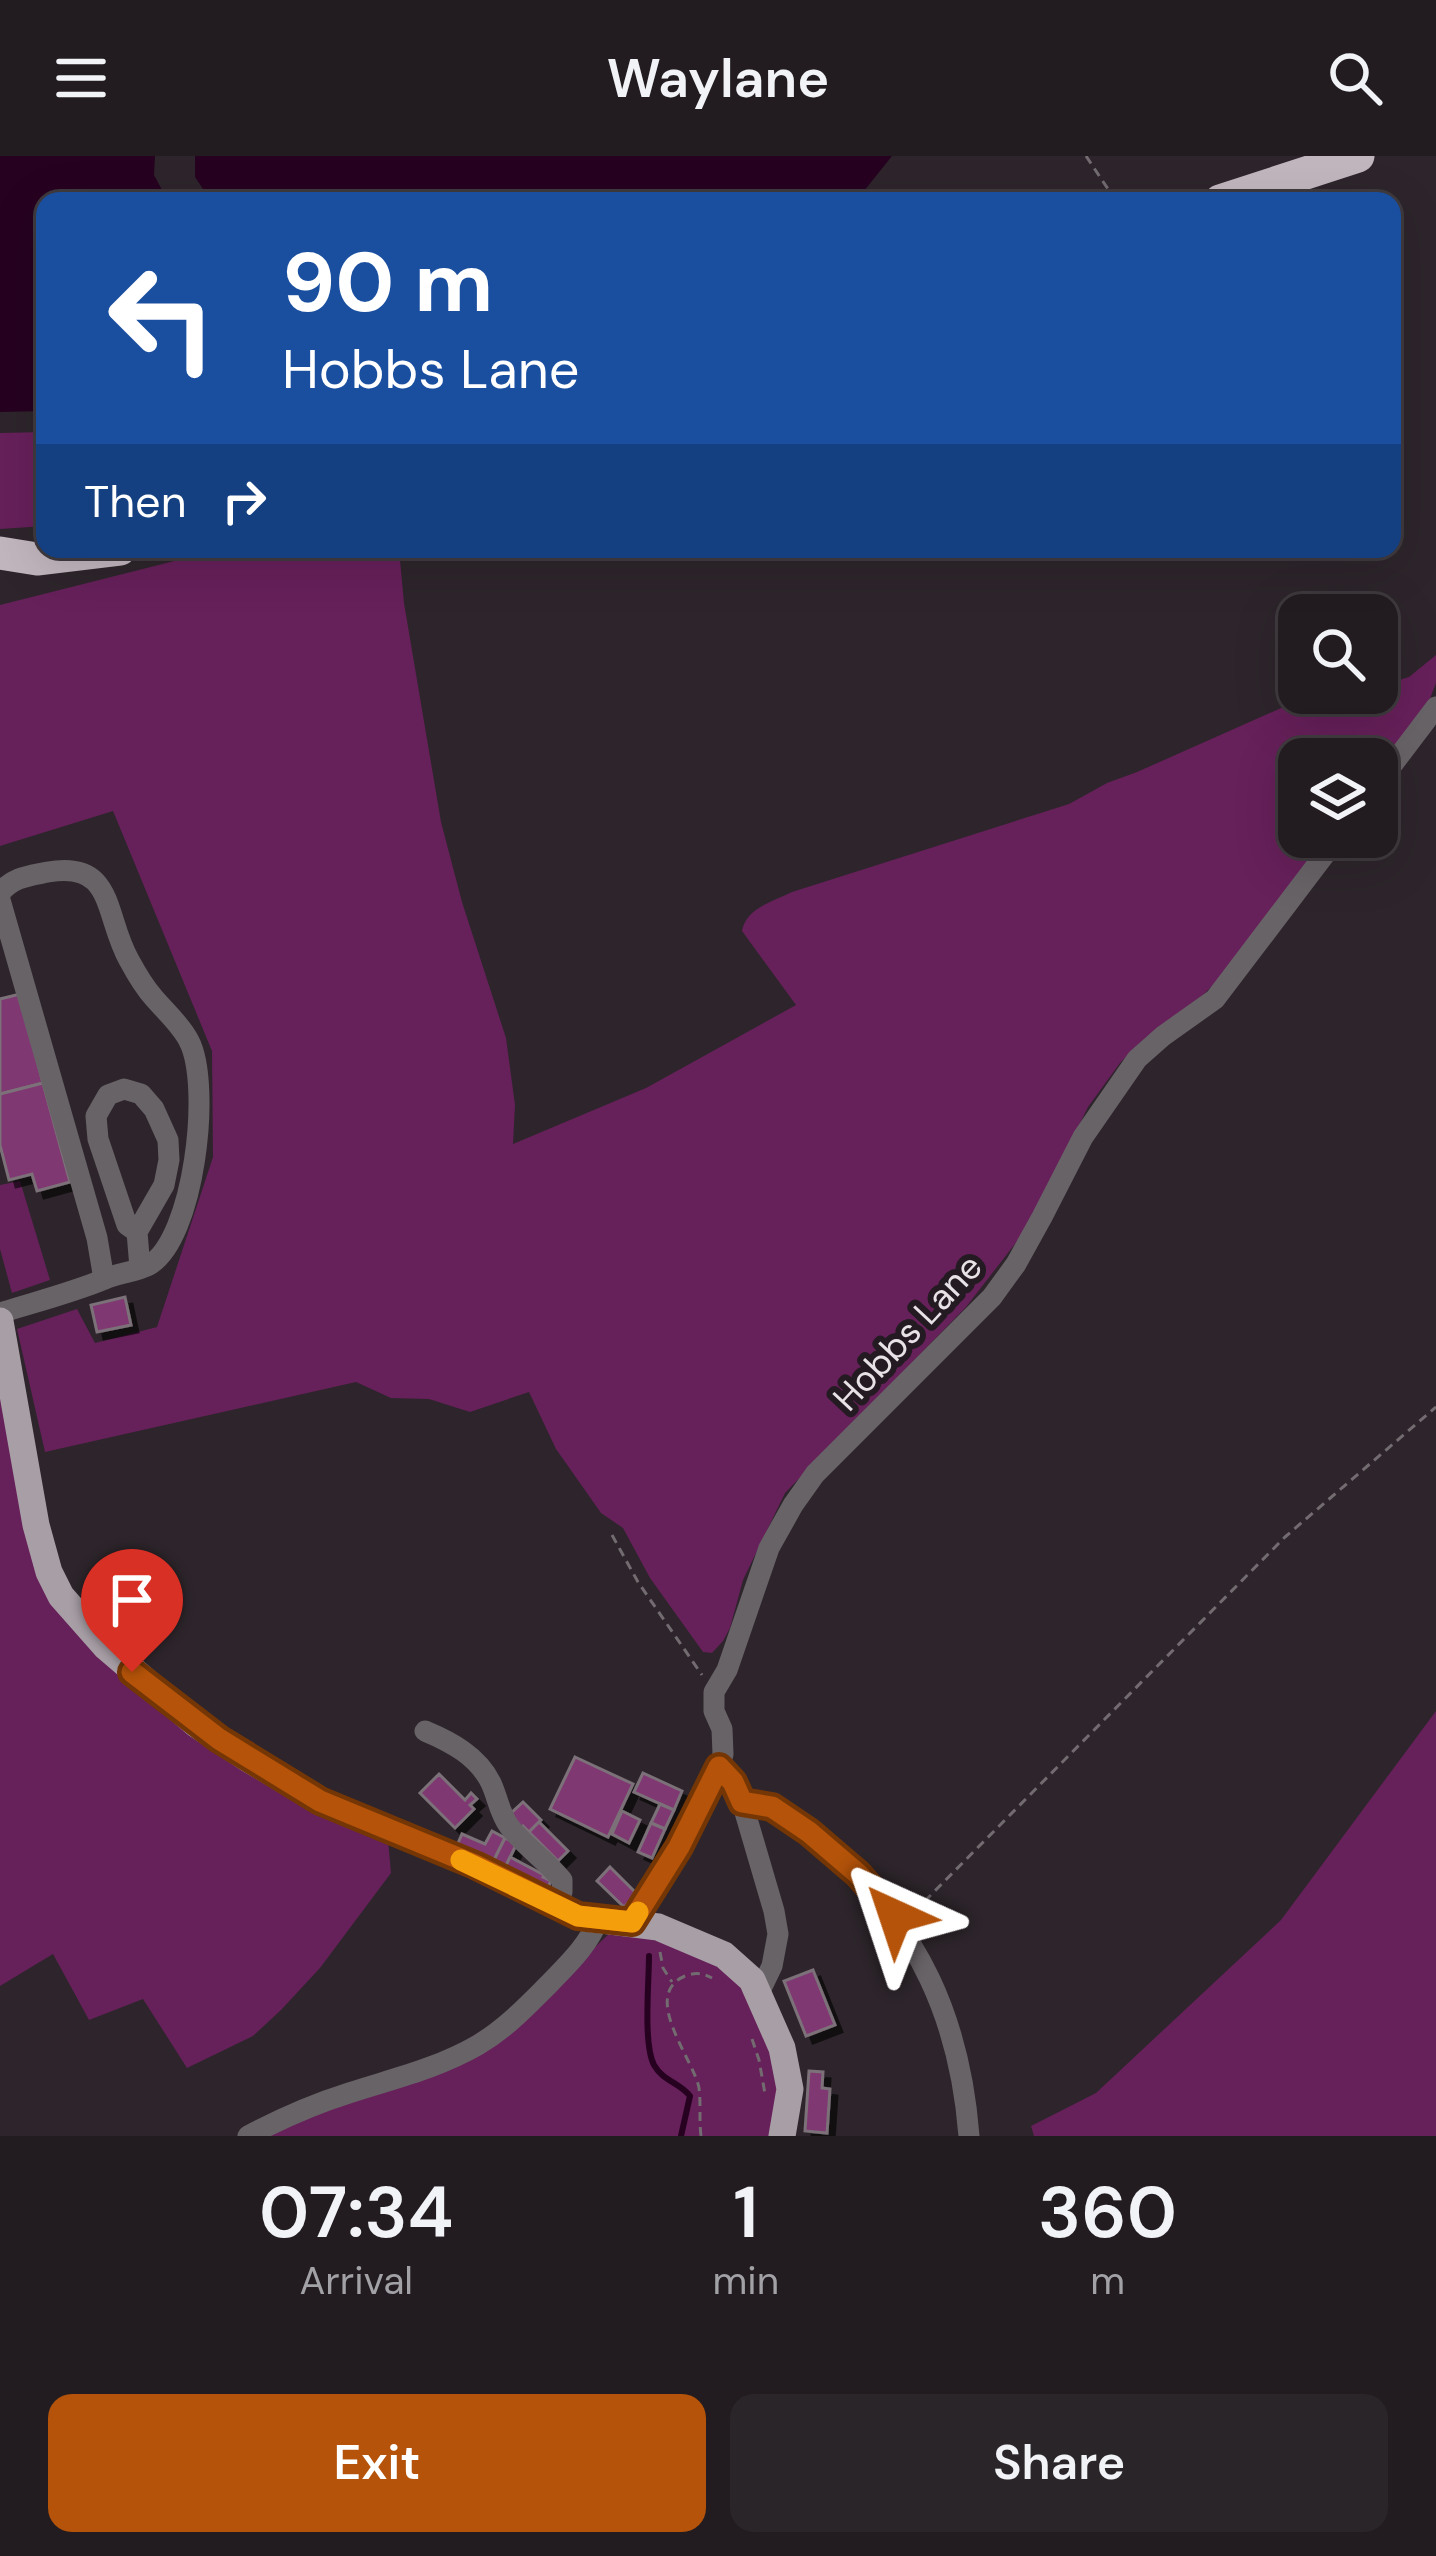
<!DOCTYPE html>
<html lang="en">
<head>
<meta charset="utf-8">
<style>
	:root { --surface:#221c20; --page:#2a2529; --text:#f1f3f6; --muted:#a2a1a5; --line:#3f3a3e; --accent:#b45309 }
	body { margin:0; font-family:"DM Sans",sans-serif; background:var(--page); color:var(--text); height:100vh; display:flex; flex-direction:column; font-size:45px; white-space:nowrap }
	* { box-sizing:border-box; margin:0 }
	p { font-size:39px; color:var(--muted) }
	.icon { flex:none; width:66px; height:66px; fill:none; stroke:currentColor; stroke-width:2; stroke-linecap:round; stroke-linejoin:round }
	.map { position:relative; height:1980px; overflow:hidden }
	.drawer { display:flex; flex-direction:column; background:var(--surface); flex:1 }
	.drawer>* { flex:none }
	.hud { position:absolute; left:36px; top:36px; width:1365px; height:366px; border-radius:24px; box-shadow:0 12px 48px #0002,0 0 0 3px var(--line); background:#1a4fa0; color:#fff; overflow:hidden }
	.controls { position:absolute; left:1278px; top:438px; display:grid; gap:24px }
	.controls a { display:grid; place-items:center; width:120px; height:120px; border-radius:24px; background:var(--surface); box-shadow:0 12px 48px #0002,0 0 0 3px var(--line); font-size:60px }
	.pin { position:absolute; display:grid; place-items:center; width:102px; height:102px; color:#fff; margin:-123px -51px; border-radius:50% 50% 50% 0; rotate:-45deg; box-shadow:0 0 12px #0007 }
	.pin .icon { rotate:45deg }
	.me { position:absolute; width:132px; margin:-66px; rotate:318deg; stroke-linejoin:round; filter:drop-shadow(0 0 9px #0008) }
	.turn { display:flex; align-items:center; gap:42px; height:252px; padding:0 48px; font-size:54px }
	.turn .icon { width:156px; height:156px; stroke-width:2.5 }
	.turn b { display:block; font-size:84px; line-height:102px }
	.then { display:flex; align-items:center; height:114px; padding:0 48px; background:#0003; gap:24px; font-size:45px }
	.eta { display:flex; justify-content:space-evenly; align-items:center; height:204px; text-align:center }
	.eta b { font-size:72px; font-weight:600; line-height:84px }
	.button { display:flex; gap:24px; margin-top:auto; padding:24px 48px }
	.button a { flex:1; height:138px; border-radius:24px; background:var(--accent); color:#fff; font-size:48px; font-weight:600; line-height:138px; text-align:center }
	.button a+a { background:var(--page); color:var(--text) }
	header { display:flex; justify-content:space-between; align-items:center; height:156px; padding:0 48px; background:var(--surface); font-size:54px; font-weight:600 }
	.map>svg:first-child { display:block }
</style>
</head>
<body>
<header><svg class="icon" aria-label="menu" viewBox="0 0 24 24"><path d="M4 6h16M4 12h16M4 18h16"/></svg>Waylane<svg class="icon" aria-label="search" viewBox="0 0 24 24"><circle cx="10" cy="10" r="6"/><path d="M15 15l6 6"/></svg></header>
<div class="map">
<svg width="1436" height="1980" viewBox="0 0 1436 1980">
	<defs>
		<filter id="shadow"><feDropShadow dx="7" dy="7" stdDeviation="0" flood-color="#0009"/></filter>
	</defs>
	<rect width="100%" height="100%" fill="#2d252b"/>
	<g fill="#66205a">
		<path d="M45 276V370L0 373V277Z"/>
		<path d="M222 393H399L404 447 441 666 462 746 506 882 515 949 513 988 646 932 796 849 742 775C746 752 772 746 792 736L1069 648 1107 627 1137 616 1315 537H1377V531L1409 521 1436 499V527L1426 553 1377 611V603H1299V681H1326L1223 819 1204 838 1144 883 1120 907 1088 951 1040 1048 1018 1084 966 1151 785 1337 743 1424 730 1472 723 1485 712 1497 703 1496 650 1422 623 1372 601 1357 556 1293 529 1236 470 1256 429 1243 391 1242 356 1226 45 1296 17 1173 77 1153 95 1187 157 1171 213 1001 212 895 113 655 0 690V449Z"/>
		<path d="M20 1025 50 1124 12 1137 0 1093V1029Z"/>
		<path d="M0 1233 86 1484 388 1683 391 1717 320 1812 281 1854 253 1880 187 1912 143 1843 89 1864 53 1798 0 1830Z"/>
		<path d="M1436 1555V1980H1034L1031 1970 1096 1937 1281 1764Z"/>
		<path d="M612 1775 692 1792 744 1831 780 1916 773 1980H265L306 1961 389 1932 555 1829Z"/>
	</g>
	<g fill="#260220">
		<path d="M0 0H155L154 19 168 45H45V255L0 256Z"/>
		<path d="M195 0H892L856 45H211L195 21Z"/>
	</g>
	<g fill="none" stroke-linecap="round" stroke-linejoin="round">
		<path stroke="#260220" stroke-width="6" d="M649 1800C649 1826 643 1888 654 1909 663 1925 680 1927 690 1940L681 1980"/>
	</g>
	<g fill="#803772" stroke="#7b7178" stroke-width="3" filter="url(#shadow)">
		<path d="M20 838 43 927 0 938V843Z"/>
		<path d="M43 927 70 1026 37 1035 32 1018 9 1024 0 989V938Z"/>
		<path d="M125 1141 131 1169 97 1176 91 1149Z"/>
		<path d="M575 1601 633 1628 608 1681 550 1653Z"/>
		<path d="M643 1617 682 1635 674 1654 634 1636Z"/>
		<path d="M439 1618 465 1644 471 1637 477 1643 470 1649 474 1653 455 1672 420 1637Z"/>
		<path d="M523 1646 541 1664 529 1676 523 1670 520 1672 510 1658Z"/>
		<path d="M660 1648 674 1654 665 1673 651 1667Z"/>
		<path d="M622 1655 640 1664 629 1687 612 1678Z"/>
		<path d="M539 1666 568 1695 558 1705 529 1676Z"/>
		<path d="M651 1667 665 1673 652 1702 638 1696Z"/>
		<path d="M492 1675 505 1682 491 1710 455 1694 462 1678 485 1688Z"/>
		<path d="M505 1682 517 1687 503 1716 491 1710Z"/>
		<path d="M510 1701 544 1719 543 1721 551 1725 545 1738 503 1716Z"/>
		<path d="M610 1711 637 1738 624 1751 597 1725Z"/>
		<path d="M813 1814 835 1869 806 1880 784 1825Z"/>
		<path d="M809 1915 823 1916 822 1932 830 1933 827 1977 805 1975Z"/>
	</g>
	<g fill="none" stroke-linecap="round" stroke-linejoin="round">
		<g stroke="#726b70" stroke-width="3" stroke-dasharray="9 6" stroke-linecap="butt">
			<path d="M1086 0 1116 45"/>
			<path d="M612 1379 638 1426 702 1519"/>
			<path d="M914 1756 1285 1381 1436 1251"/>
			<path d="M660 1796 663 1812 672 1826"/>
			<path d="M752 1883 759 1904 765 1938"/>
			<path d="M701 1980C699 1964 701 1947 699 1932 694 1904 640 1839 685 1820 696 1816 702 1817 712 1822"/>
		</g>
		<g stroke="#686367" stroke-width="21">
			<path d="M1377 629 1436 551"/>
			<path d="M0 737C13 721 28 720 48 716 115 704 104 760 129 804 136 817 144 831 154 842 166 856 181 869 189 885 212 929 194 1084 149 1109 136 1116 118 1117 105 1123 71 1137 35 1146 0 1157"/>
			<path d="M0 744 97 1082 104 1123"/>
			<path d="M137 1076 127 1069 98 983 96 960 108 939 124 933 141 938 154 953 168 984 169 1004 164 1029 137 1076 140 1112"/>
			<path d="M425 1575C451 1586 478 1600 491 1627 498 1642 499 1656 509 1670 524 1690 547 1705 562 1724V1736L555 1750"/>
			<path d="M719 1611 733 1626 742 1646 774 1755 778 1778 772 1810 759 1837"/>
			<path d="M742 1646C751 1647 762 1648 770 1651 792 1658 813 1680 830 1695 919 1771 960 1864 969 1980"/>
			<path d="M632 1766 656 1730 717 1619 723 1598 722 1573 714 1555V1536L727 1514 769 1392 793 1349 815 1318 992 1141 1016 1108 1042 1061 1083 981 1137 903 1163 880 1215 843 1338 681"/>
			<path d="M248 1980C280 1963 314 1948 349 1937 395 1922 436 1913 478 1889 505 1873 526 1851 548 1829 567 1809 588 1790 598 1764"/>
		</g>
		<path stroke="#a89fa6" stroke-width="27" d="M0 1165 36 1369 49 1416 61 1440 106 1491 196 1568 247 1602 320 1645 475 1709 578 1761 658 1771 724 1799 752 1824 782 1892 790 1933 782 1980"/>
		<g stroke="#c2b6be" stroke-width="33">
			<path d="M1220 45 1358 0"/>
			<path d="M0 397 37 403 120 393"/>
		</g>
	</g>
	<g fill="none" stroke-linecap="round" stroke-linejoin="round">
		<defs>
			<path id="route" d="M132 1516 219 1583 320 1645 475 1709 578 1760 632 1766 679 1691 719 1611 733 1626 742 1646 772 1651 809 1676 858 1718 895 1760"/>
		</defs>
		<use href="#route" stroke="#753606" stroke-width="30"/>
		<use href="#route" stroke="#b45309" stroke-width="21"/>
		<path stroke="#f59e0b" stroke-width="21" d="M461 1704 578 1760 632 1766 638 1756"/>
	</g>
	<g text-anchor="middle" stroke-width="12" stroke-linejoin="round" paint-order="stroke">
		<g font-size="36" fill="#e8e2e7" stroke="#231b21">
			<text transform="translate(907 1176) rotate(-47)" y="13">Hobbs Lane</text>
		</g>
	</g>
</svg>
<div class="controls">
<a><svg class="icon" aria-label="search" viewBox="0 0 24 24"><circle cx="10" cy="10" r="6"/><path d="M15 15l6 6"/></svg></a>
<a><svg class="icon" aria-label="layers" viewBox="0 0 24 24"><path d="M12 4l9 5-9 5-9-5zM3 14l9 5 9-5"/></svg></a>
</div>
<div class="pin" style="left:132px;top:1516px;background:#d93025"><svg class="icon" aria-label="arrive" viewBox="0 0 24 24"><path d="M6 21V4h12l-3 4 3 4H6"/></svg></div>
<svg class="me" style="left:895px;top:1760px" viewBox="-20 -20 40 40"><path d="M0-17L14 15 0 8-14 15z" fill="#b45309" stroke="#fff" stroke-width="4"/></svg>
<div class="hud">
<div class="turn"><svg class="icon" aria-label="left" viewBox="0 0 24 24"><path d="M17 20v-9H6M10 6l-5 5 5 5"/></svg><div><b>90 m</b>Hobbs Lane</div></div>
<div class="then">Then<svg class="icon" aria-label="right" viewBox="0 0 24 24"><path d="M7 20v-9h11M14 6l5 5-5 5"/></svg></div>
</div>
</div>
<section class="drawer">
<div class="eta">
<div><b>07:34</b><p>Arrival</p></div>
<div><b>1</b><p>min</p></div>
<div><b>360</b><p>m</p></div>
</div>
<div class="button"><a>Exit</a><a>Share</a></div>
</section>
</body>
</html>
